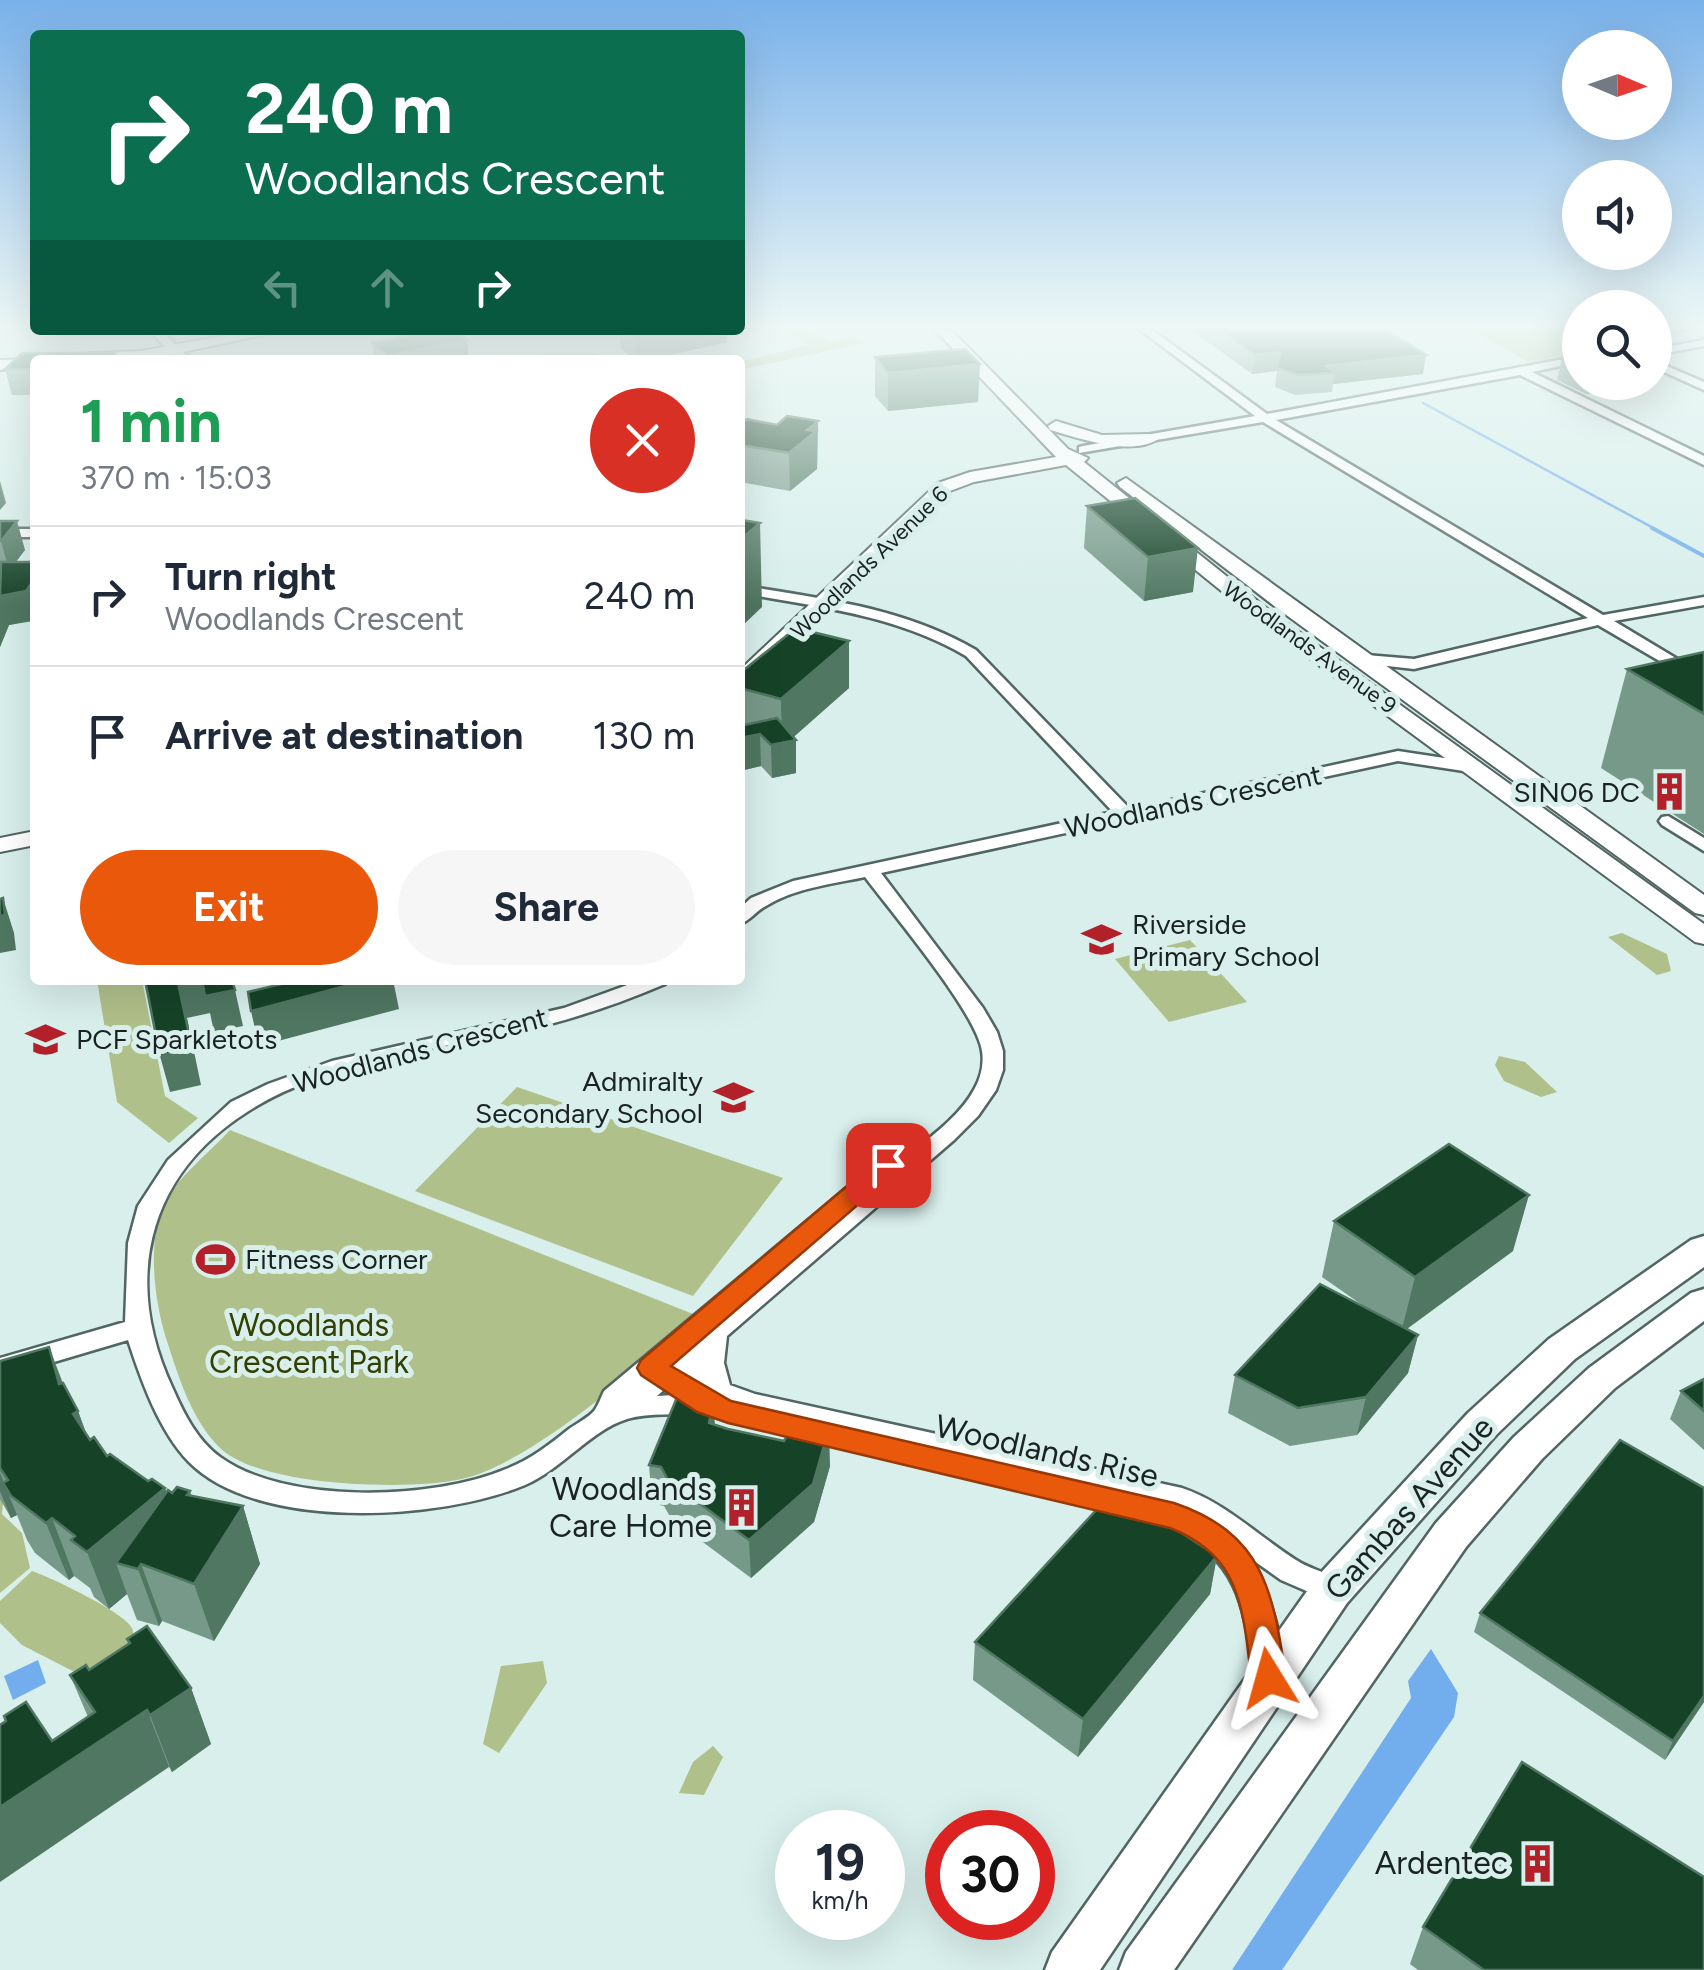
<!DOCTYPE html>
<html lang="en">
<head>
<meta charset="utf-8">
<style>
	:root { --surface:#fff; --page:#f6f6f7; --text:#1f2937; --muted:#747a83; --line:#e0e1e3; --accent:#ea580c }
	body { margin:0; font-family:Figtree,sans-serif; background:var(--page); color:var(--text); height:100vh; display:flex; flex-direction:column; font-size:38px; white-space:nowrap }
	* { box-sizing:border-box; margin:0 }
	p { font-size:32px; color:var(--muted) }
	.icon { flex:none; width:55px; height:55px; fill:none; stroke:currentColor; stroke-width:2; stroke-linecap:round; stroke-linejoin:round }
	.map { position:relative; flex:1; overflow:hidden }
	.panel { position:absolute; left:30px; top:355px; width:715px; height:630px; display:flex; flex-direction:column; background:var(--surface); border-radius:10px; box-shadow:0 10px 40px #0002 }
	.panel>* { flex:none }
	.hud { position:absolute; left:30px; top:30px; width:715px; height:305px; border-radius:10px; box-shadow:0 10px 40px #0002; background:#0b6e4f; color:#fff; overflow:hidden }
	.needle { width:65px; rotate:92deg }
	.tools { position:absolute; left:1562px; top:30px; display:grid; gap:20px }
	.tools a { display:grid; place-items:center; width:110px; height:110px; border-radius:50%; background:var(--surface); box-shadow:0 10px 40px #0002; font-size:50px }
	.speed { position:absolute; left:775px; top:1810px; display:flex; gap:20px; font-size:50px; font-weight:700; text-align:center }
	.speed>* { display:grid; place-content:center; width:130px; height:130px; border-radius:50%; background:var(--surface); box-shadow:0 10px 40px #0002; line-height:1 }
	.speed small { font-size:25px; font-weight:400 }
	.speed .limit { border:15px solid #d22; background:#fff; color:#111 }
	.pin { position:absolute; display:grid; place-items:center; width:85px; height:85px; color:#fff; margin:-42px; border-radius:20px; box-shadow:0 5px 15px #0006 }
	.me { position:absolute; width:110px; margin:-55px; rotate:352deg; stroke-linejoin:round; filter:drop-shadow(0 0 8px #0008) }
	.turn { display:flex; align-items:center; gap:35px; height:210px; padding:0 50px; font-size:45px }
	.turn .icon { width:130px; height:130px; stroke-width:2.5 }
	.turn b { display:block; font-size:70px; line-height:85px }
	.lanes { display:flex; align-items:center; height:95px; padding:0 50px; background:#0003; justify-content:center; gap:50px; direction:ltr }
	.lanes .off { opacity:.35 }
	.round { display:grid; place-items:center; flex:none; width:105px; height:105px; border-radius:52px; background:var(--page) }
	.head { display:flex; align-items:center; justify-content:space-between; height:170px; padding:0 50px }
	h1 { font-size:60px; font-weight:700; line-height:75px; color:#1e9e55 }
	.cta { display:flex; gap:20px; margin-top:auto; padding:20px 50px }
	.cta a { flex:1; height:115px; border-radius:60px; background:var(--accent); color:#fff; font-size:40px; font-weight:700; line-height:115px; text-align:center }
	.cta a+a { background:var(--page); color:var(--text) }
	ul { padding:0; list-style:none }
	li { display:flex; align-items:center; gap:30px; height:140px; padding:0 50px; border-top:2px solid var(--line) }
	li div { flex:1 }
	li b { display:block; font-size:38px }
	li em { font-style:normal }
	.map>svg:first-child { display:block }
</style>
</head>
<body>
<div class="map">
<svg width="1704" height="1970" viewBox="0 0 1704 1970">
	<rect width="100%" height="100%" fill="#d8efeb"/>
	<g fill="#b0c08b">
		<path d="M782 329H806L831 342 851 336 864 343 740 370V362L809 345Z"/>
		<path d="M1470 329H1565L1580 337V353L1528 362Z"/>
		<path d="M1622 933 1667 954 1671 971 1657 975 1608 937Z"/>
		<path d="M1190 940 1247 1002 1169 1022 1115 959Z"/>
		<path d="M97 980H142L165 1096 198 1118 169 1143 117 1102Z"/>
		<path d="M1499 1056 1525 1062 1557 1092 1541 1097 1504 1081 1495 1065Z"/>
		<path d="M517 1087 783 1178 693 1296 415 1191Z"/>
		<path d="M230 1130 698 1316C644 1364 530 1464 462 1479 409 1491 258 1487 219 1447 191 1419 178 1375 166 1338 154 1299 147 1242 164 1203 175 1180 212 1150 230 1130Z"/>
		<path d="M0 1489 4 1490 2 1514 22 1533 30 1568 0 1593Z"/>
		<path d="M32 1571C52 1578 124 1612 132 1628 134 1633 134 1639 136 1644L92 1681 22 1645 0 1623V1601Z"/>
		<path d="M543 1661 547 1683 499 1753 483 1744 501 1666Z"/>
		<path d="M713 1746 723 1757 704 1795 679 1793 693 1762Z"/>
	</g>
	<g fill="#72adee">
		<path d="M1431 1649 1458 1693 1454 1717 1282 1970H1232L1411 1698 1408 1681Z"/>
		<path d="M38 1660 46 1683 13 1700 4 1676Z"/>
	</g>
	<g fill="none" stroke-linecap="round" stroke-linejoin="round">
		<path stroke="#72adee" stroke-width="2.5" d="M1423 403 1657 530"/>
		<path stroke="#72adee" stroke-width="4" d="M1652 528 1704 556"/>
		<defs>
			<g id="street">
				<path d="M1139 329H1151L1267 414 1580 356V362L1532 372 1704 456V465L1520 375 1276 420 1603 615 1704 597V605L1614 621 1704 675V687L1598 625 1414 669 1361 663 1358 660 1366 655 1414 659 1588 618 1263 422 1079 453V447L1083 446 1255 416Z"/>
				<path d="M149 330H161L186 355 199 360H178Z"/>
				<path d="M1704 340V346L1655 355V349Z"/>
				<path d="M544 357H596L602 360H538Z"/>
				<path d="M1655 361 1704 382V390L1655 368Z"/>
				<rect x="0" y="529" width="35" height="8"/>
				<path d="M740 585C822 599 903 607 976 650L1130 809 1398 751 1477 763 1486 768 1477 773 1398 761 881 873 983 1008 997 1032 1003 1051V1070L996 1090 978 1116 954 1140 727 1336 724 1363 730 1385 755 1394 1182 1488C1227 1503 1261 1539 1301 1563 1315 1571 1339 1575 1346 1590L1342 1599 1332 1602 1281 1580 1250 1558C1265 1584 1293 1657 1279 1685L1269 1689 1259 1685 1254 1676C1244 1604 1239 1560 1168 1526L703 1412C679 1416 650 1412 627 1419 591 1430 562 1469 525 1485 441 1520 258 1532 189 1462 159 1431 141 1380 128 1340L0 1378V1358L125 1322 128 1243 138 1206 168 1160 231 1102 268 1084 332 1061 564 1008 641 980H668L665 984C618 1004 571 1020 521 1031 433 1050 324 1062 247 1112 145 1177 123 1283 173 1389 184 1414 197 1440 220 1457 286 1505 433 1500 506 1469 530 1460 549 1445 569 1429 577 1423 588 1418 594 1411 598 1406 601 1397 604 1391L879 1161 887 1158 897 1164C923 1142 959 1119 975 1088 981 1077 984 1063 982 1051 976 1012 892 913 865 877 832 884 795 888 766 906 756 911 751 920 740 924V908L751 898 793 881 1113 812 966 656C896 615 819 607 740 593ZM665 1389 674 1395 657 1396Z"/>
				<path d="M1668 816 1704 838V851L1662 825 1659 821 1662 817Z"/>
			</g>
			<g id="secondary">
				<path d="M934 329H950L1068 449 1088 458 1084 462 1270 611 1704 924V944L1695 942 1256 619 1066 465 974 482 950 491 748 687 740 689V670L938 483 970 472 1056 457Z"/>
				<path d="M255 330H287L145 360H44L52 355 141 351Z"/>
				<path d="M35 359V369L0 370V360Z"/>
				<path d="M1056 421 1102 435 1149 434 1158 439C1132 457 1078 438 1050 430L1048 426Z"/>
				<path d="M1126 478 1704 895V915L1695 913 1278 609 1120 487 1117 483Z"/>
				<path d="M35 831V845L0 852V838Z"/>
			</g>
			<g id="primary">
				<path d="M1704 1236V1267L1575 1359 1496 1435 1347 1603 1100 1970H1045L1052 1952 1317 1577 1468 1413 1549 1339 1691 1240Z"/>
				<path d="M1704 1289V1321L1615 1388 1542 1459 1466 1547 1174 1970H1119L1126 1952 1436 1523 1514 1437 1589 1368 1691 1293Z"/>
			</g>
		</defs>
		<use href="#street" stroke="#516562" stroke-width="5"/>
		<use href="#secondary" stroke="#516562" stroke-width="4"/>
		<use href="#primary" stroke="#516562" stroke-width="5"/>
		<use href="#street" fill="#fff" fill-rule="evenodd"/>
		<use href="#secondary" fill="#fff" fill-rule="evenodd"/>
		<use href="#primary" fill="#fff" fill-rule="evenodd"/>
	</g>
	<g fill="#77998a">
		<path d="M1190 329H1385L1423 374 1333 384 1332 392 1295 395 1275 387 1277 371 1252 374Z"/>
		<path d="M619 330H727V342L648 360H634L621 349Z"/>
		<path d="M372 343 469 360H375Z"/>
		<path d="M22 353H115L117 360H35V395H12L5 369Z"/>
		<path d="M1580 356V382H1652V385L1586 394 1557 380 1562 359Z"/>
		<path d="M875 357 978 402 888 411 875 396Z"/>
		<path d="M818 421 817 469 790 491 740 482V424L777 425Z"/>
		<path d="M1087 506 1193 592 1144 601 1084 548Z"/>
		<path d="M0 521 25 550 16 562 34 621 9 625 0 647Z"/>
		<path d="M1704 652V834L1601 768 1627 669Z"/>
		<path d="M740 673 849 688 793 737 796 740V773L772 778 761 766 740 771Z"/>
		<path d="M1334 1221 1513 1251 1407 1329 1418 1335 1408 1373 1357 1435 1290 1446 1228 1413 1235 1375 1365 1307 1322 1277Z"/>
		<path d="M49 1347 63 1383 78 1411 86 1434 107 1456 148 1481 165 1488 166 1493 190 1491 192 1496 243 1506 260 1564 214 1641 162 1621 159 1626 137 1620 127 1594 109 1609 94 1597 90 1588 74 1576 69 1580 35 1553 27 1540 17 1515 11 1518 0 1499V1361Z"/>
		<path d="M1704 1379V1450L1670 1419 1681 1391Z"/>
		<path d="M713 1403 715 1425 830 1466 814 1522 751 1578 684 1528 683 1522 672 1520 664 1506 652 1503 649 1465Z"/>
		<path d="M1704 1488V1702L1665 1760 1474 1632 1480 1613Z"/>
		<path d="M1217 1556 1210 1594 1078 1757 973 1680 975 1642Z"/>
		<path d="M127 1639 191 1688 211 1744 172 1772 169 1767 52 1741 88 1717 70 1675 89 1670 128 1644Z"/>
		<path d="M1423 1927 1704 1970H1418L1410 1964Z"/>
	</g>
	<g fill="#507762">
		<path d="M1658 329H1703L1656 337Z"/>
		<path d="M669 330H727V342L648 360H636L635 338Z"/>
		<path d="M467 340 469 360H389L388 356Z"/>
		<path d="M1280 352 1277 371 1252 374 1255 355Z"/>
		<path d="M1426 355 1423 374 1333 384 1335 373 1326 366Z"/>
		<path d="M980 364 978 402 888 411V373Z"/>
		<path d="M1588 382H1652V385L1586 394Z"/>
		<path d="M818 421 817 469 790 491 789 453 807 430Z"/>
		<path d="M0 481 6 503 0 510Z"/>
		<path d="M17 521 25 550 9 570 1 541Z"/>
		<path d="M760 523 762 607 740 628V540Z"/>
		<path d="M1198 548 1193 592 1144 601 1148 557Z"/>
		<path d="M35 578V620L9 625 0 647V595Z"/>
		<path d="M849 641V688L788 742 796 740V773L772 778 771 745 782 743 781 699Z"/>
		<path d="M760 734 761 766 740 771V738Z"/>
		<path d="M3 898 14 933 16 950 0 953V916Z"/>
		<path d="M190 980H202L235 990 243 1026 214 1032 210 1013 187 1018 201 1085 170 1092 160 1056 178 983Z"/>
		<path d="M368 980H393L399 1009 259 1046 251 1011Z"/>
		<path d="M1529 1195 1513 1251 1401 1333 1415 1277Z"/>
		<path d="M1418 1335 1408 1373 1357 1435 1366 1397Z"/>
		<path d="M49 1347 70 1404 59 1384Z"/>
		<path d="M713 1403 716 1442 709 1423Z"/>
		<path d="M78 1411 99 1468 73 1414Z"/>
		<path d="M829 1428 830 1466 814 1522 751 1578 749 1540Z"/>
		<path d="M0 1473 17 1515 11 1518 0 1491Z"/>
		<path d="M165 1488 184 1545 141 1564 162 1621 159 1626 138 1569 116 1563 127 1594 109 1609 87 1552Z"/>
		<path d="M243 1506 260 1564 214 1641 194 1584Z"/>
		<path d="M52 1518 74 1576 69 1580 46 1523Z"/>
		<path d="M1217 1556 1210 1594 1078 1757 1083 1719Z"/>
		<path d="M191 1688 211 1744 172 1772 150 1715Z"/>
		<path d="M1704 1696V1702L1665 1760 1673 1741Z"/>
		<path d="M147 1710 169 1767 0 1882V1807Z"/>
	</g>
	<g fill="#164328" stroke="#507762" stroke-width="2.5">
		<path d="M1218 329H1385L1426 355 1326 366 1335 373 1298 375 1277 368 1280 352 1255 355Z"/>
		<path d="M442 330H453L467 340 388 356 372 343Z"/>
		<path d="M626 330H669L635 338Z"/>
		<path d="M965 349 980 364 888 373 875 357Z"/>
		<path d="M22 353H115L109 360H35V369H5Z"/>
		<path d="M1580 356V367L1562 359Z"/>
		<path d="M787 416 818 421 807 430 816 431 789 453 740 445V424L747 419 777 425Z"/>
		<path d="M1135 498 1198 548 1148 557 1087 506Z"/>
		<path d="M742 520 760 523 740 540V522Z"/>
		<path d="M0 521H17L1 541H0Z"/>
		<path d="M35 555V578L26 591 0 596 1 562H30Z"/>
		<path d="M796 628 849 641 781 699 740 688V673Z"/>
		<path d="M1704 652V714L1627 669Z"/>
		<path d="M777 718 796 740 771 745 760 734 740 738V726Z"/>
		<path d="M3 898 5 915 0 916V899Z"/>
		<path d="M145 980H190L178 983 192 1048 160 1056Z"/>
		<path d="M202 980H232L235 990 205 996Z"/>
		<path d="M298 980H368L251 1011 248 992Z"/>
		<path d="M1449 1144 1529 1195 1415 1277 1334 1221Z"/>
		<path d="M1320 1284 1418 1335 1366 1397 1298 1408 1235 1375Z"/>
		<path d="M49 1347 59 1384 63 1383 78 1411 73 1414 90 1440 94 1437 107 1456 110 1454 148 1481 152 1479 165 1488 87 1552 71 1540 75 1536 52 1518 46 1523 11 1496 3 1483 8 1480 0 1468V1361Z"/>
		<path d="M1704 1379V1411L1681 1391Z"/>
		<path d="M678 1395 713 1403 709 1423 728 1429 784 1441 795 1421 829 1428 813 1484 749 1540 680 1489 682 1484 669 1482 661 1467 649 1465Z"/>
		<path d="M1620 1440 1704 1488V1696L1673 1741 1480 1613Z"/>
		<path d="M177 1487 190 1491 187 1495 243 1506 194 1584 141 1564 138 1569 116 1563 168 1490 172 1493Z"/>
		<path d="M1099 1507 1159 1518 1217 1556 1083 1719 975 1642Z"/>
		<path d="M147 1626 191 1688 150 1715 147 1710 0 1807V1725L6 1721 4 1716 26 1702 52 1741 95 1712 70 1675 86 1665 89 1670 130 1643 127 1639Z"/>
		<path d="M1522 1762 1704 1877V1970H1484L1423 1927Z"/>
	</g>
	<linearGradient id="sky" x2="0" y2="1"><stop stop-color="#79b1ea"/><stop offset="0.54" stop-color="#edf8f6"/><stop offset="1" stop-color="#edf8f6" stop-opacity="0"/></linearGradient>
	<rect width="1704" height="605" fill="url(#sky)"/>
	<path fill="#ea580c" stroke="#983908" stroke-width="2.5" d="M888 1157 901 1165 897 1171 671 1366 731 1401 1174 1503C1265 1534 1273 1593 1286 1678L1281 1689 1269 1693 1257 1689C1250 1674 1249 1659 1247 1643 1240 1587 1226 1550 1170 1528L728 1423 697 1412 641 1375 637 1368 641 1360 879 1159Z"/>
	<defs>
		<symbol id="building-bare" viewBox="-9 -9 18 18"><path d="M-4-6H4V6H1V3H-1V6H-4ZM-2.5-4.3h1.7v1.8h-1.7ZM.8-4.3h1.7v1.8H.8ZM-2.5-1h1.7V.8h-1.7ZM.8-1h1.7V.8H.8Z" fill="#b2202a" stroke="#d8efeb" stroke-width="2.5" paint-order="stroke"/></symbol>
		<symbol id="school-bare" viewBox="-9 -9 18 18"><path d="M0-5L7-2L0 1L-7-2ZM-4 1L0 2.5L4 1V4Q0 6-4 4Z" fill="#b2202a" stroke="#d8efeb" stroke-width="2.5" paint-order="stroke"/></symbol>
		<symbol id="stadium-bare" viewBox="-9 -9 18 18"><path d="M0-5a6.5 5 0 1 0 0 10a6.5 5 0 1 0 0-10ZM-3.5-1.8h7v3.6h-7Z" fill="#b2202a" stroke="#d8efeb" stroke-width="2.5" paint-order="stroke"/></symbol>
	</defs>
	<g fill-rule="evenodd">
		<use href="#building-bare" x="1642" y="764" width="55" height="55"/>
		<use href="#school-bare" x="1074" y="912" width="55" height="55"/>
		<use href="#school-bare" x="18" y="1012" width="55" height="55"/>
		<use href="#school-bare" x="706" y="1070" width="55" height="55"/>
		<use href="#stadium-bare" x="188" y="1232" width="55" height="55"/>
		<use href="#building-bare" x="714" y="1480" width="55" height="55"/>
		<use href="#building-bare" x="1510" y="1836" width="55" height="55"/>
	</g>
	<g text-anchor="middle" stroke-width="10" stroke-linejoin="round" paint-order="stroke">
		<g font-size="22" fill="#1b2322" stroke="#d8efeb">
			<text transform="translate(869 562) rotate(-44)" y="8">Woodlands Avenue 6</text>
			<text transform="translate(1310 647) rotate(36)" y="8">Woodlands Avenue 9</text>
		</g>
		<g font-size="28" fill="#1b2322" stroke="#d8efeb" text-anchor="start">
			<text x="1640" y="802" text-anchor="end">SIN06 DC</text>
			<text x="1132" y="934">Riverside<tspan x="1132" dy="32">Primary School</tspan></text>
			<text x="76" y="1049">PCF Sparkletots</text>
			<text x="703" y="1091" text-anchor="end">Admiralty<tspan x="703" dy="32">Secondary School</tspan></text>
			<text x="245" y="1269">Fitness Corner</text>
		</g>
		<g font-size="28" fill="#1b2322" stroke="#d8efeb">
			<text transform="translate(1193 801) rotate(-12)" y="10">Woodlands Crescent</text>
			<text transform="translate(420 1050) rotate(-15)" y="10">Woodlands Crescent</text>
		</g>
		<g font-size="32" fill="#334000" stroke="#d8efeb">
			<text x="309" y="1336">Woodlands<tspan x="309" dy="37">Crescent Park</tspan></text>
		</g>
		<g font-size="32" fill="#1b2322" stroke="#d8efeb">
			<text transform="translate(1047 1451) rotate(13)" y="11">Woodlands Rise</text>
			<text transform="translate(1409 1508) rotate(-48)" y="11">Gambas Avenue</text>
		</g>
		<g font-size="32" fill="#1b2322" stroke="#d8efeb" text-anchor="end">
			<text x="712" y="1500">Woodlands<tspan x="712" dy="37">Care Home</tspan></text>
			<text x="1508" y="1874">Ardentec</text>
		</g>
	</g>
</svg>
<div class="tools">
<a><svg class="needle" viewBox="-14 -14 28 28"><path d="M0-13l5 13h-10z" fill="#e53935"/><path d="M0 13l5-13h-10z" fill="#747a83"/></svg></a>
<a><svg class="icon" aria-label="sound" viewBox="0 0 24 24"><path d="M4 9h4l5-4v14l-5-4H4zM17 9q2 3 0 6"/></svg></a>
<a><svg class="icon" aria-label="search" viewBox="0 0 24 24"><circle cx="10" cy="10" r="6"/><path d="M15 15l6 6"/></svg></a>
</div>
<div class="speed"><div>19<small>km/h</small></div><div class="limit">30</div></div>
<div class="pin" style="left:888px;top:1165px;background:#d93025"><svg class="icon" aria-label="arrive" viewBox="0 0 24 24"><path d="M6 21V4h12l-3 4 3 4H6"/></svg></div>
<svg class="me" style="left:1269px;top:1678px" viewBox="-20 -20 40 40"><path d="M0-17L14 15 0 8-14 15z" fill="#ea580c" stroke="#fff" stroke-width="4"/></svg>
<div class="hud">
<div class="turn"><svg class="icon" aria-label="right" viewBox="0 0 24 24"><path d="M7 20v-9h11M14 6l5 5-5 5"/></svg><div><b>240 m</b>Woodlands Crescent</div></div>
<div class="lanes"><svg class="icon off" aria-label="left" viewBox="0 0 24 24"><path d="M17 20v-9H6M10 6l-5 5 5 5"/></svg><svg class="icon off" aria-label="ahead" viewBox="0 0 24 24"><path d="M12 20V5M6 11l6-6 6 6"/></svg><svg class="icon" aria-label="right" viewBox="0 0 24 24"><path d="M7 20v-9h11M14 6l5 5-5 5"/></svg></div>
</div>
<section class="panel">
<div class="head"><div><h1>1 min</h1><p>370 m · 15:03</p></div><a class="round" style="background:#d93025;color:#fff"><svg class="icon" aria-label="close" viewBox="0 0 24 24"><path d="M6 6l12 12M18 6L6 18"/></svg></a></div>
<ul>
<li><svg class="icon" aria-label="right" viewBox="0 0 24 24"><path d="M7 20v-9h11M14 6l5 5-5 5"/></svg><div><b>Turn right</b><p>Woodlands Crescent</p></div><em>240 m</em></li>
<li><svg class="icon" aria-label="arrive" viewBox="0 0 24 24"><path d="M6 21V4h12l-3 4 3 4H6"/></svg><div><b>Arrive at destination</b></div><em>130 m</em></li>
</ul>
<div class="cta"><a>Exit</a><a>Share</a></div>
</section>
</div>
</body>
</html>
